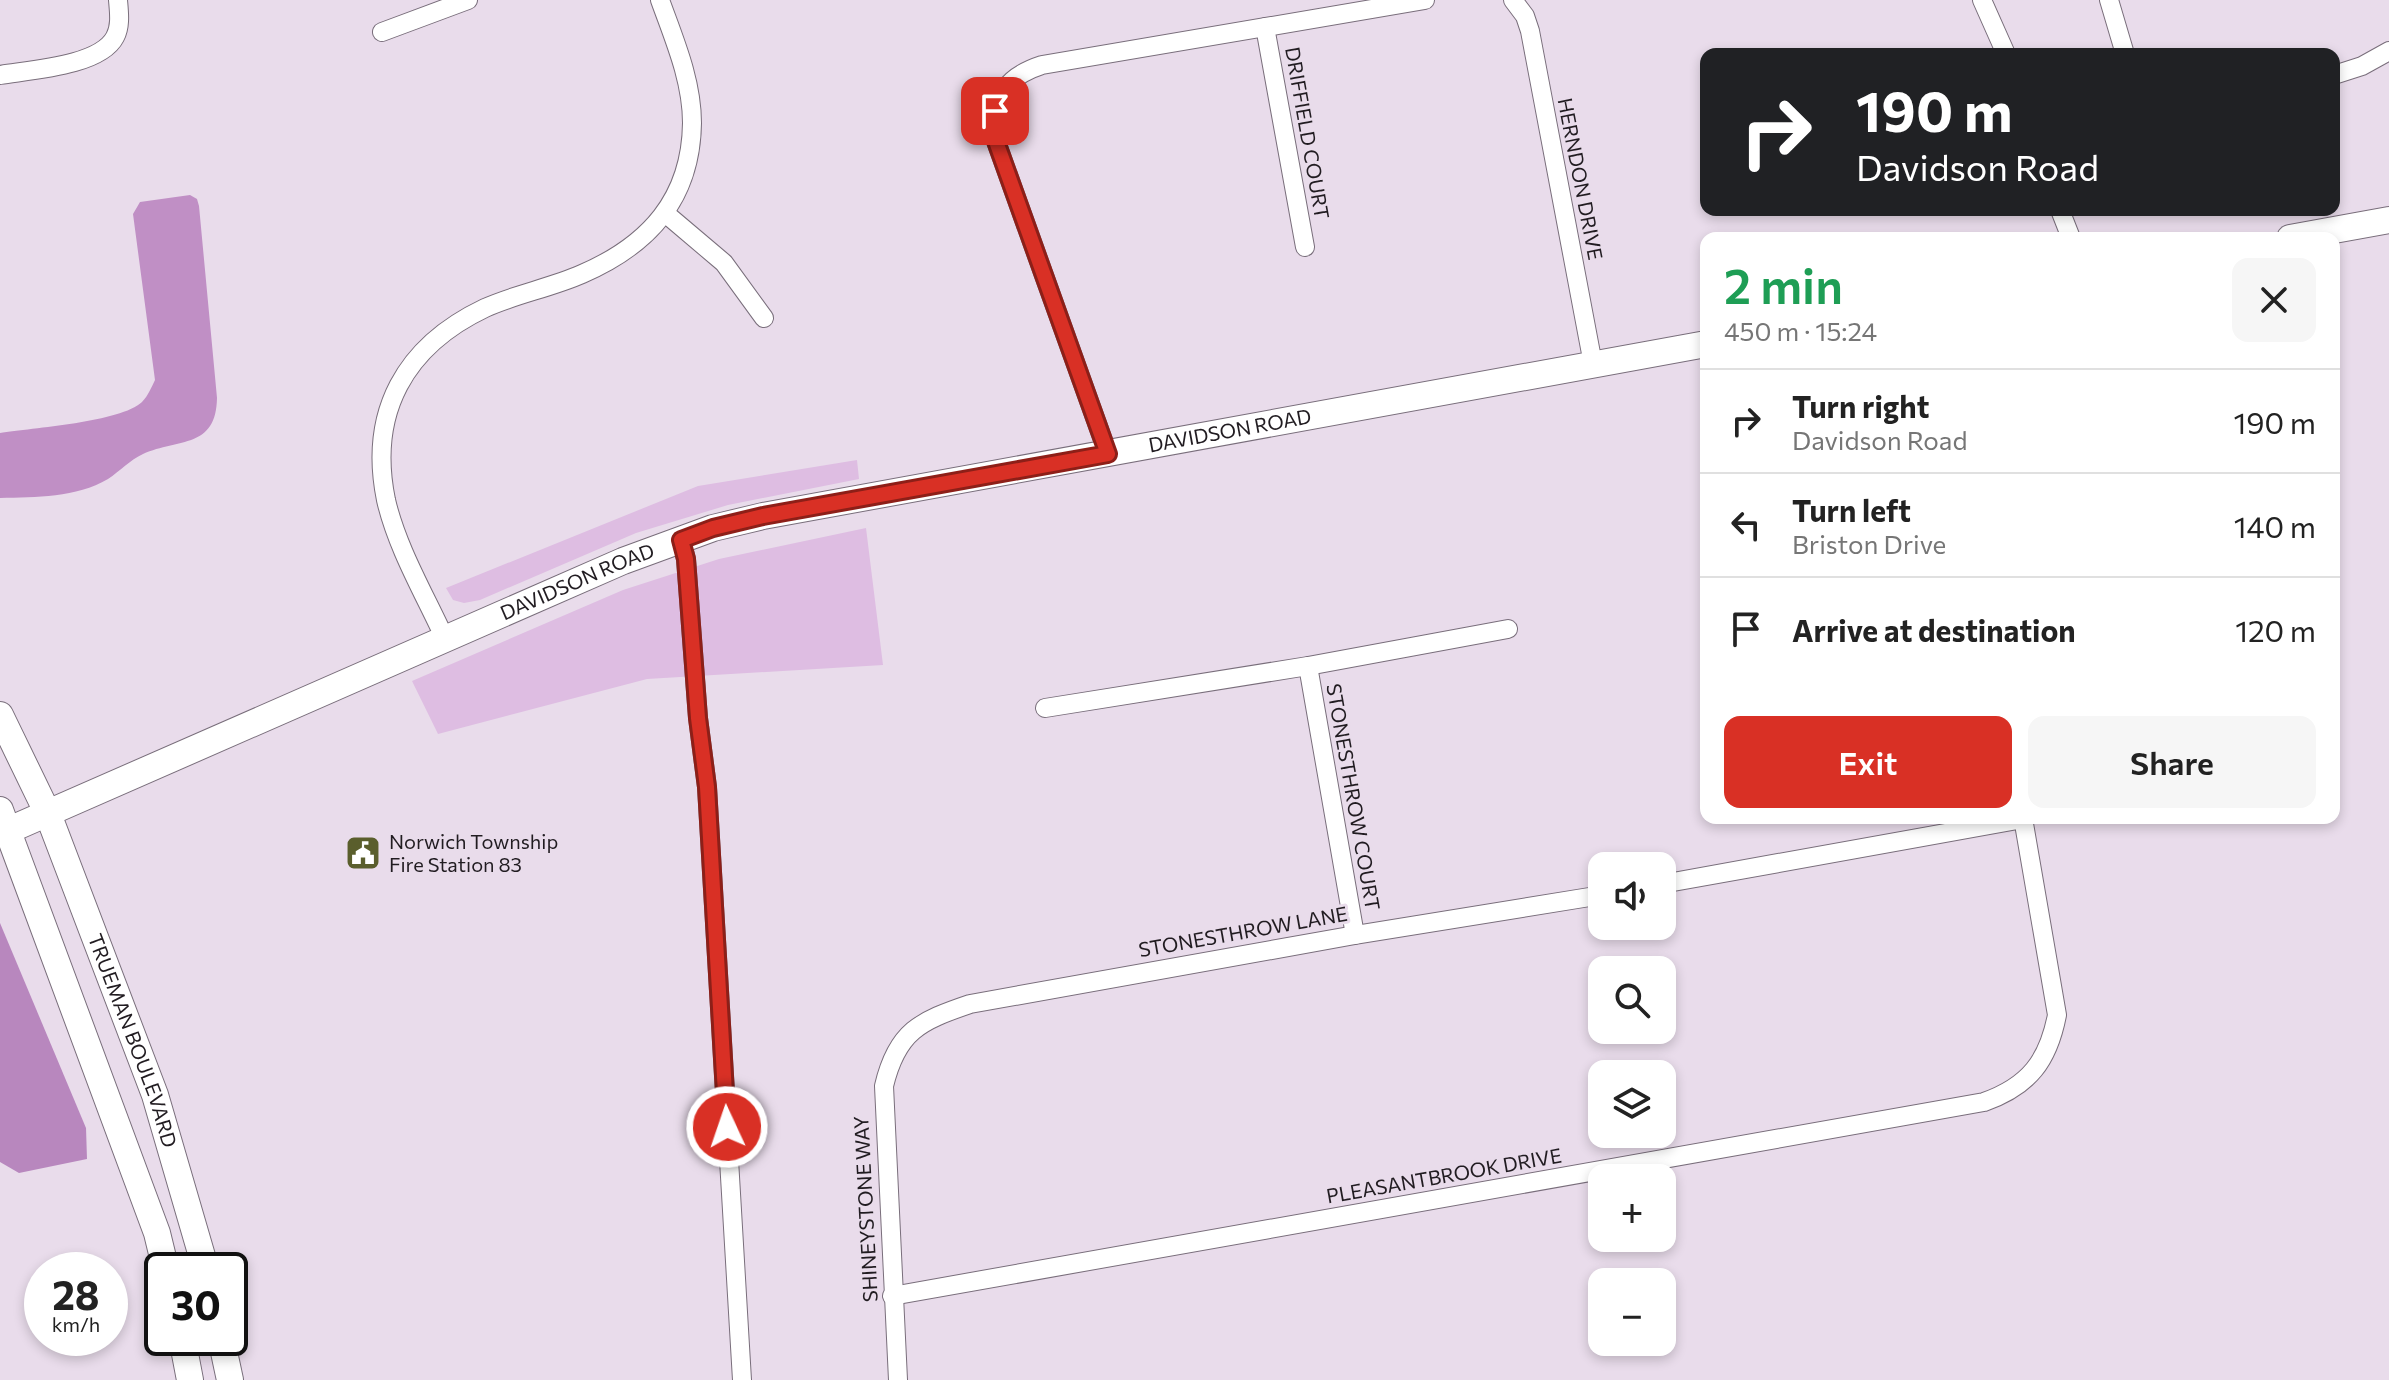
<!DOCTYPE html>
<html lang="en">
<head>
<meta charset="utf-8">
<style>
	:root { --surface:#fff; --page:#f6f6f6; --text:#222; --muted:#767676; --line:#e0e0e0; --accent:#d93025 }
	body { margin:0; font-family:Commissioner,sans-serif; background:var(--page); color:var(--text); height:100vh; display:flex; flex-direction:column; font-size:30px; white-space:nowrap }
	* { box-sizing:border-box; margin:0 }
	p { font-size:26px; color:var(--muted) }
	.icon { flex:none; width:44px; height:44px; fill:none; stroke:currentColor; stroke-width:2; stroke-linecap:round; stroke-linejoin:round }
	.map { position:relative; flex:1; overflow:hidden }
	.drawer { position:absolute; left:1700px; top:232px; width:640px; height:592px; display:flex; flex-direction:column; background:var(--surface); border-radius:16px; box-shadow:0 4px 12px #0003 }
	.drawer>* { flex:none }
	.guide { position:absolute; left:1700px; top:48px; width:640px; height:168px; border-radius:16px; box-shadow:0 4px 12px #0003; background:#202124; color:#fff; overflow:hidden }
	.tools { position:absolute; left:1588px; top:852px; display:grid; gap:16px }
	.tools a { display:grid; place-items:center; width:88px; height:88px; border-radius:16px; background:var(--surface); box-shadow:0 4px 12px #0003; font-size:40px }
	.speed { position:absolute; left:24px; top:1252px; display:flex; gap:16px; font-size:40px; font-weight:700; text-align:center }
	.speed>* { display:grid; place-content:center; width:104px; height:104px; border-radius:50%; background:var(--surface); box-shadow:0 4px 12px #0003; line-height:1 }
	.speed small { font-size:20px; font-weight:400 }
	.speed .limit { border:4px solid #111; border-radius:12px; background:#fff; color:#111 }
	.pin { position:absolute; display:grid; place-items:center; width:68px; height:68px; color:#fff; margin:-34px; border-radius:16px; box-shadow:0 4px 12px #0006 }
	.me { position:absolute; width:88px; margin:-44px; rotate:357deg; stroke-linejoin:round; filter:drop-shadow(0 0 6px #0008) }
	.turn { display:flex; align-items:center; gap:28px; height:168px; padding:0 24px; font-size:36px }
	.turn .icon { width:104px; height:104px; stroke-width:2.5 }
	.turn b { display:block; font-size:56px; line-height:68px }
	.round { display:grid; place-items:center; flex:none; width:84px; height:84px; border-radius:16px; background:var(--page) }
	.head { display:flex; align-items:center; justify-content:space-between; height:136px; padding:0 24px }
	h1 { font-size:48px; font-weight:600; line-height:60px; color:#1e9e55 }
	.button { display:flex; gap:16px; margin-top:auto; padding:16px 24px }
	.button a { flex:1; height:92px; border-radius:16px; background:var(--accent); color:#fff; font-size:32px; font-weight:600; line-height:92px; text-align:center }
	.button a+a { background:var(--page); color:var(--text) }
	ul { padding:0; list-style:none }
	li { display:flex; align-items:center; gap:24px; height:104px; padding:0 24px; border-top:2px solid var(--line) }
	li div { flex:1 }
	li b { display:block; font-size:30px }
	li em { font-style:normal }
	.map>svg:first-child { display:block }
</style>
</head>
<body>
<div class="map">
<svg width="2389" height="1380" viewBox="0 0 2389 1380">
	<rect width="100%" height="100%" fill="#e9dceb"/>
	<g fill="#debde2">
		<path d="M857 460 859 479 728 505 636 533 480 600 464 603 453 600 446 588 698 486Z"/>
		<path d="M866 528 883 665 647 679 438 734 412 681 623 590 719 559Z"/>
	</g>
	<path fill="#b887be" d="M0 923 86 1128 87 1159 19 1173 0 1162Z"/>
	<path fill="#c08fc5" d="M190 195 197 199 199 206 217 398C216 449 179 438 143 454 130 460 120 471 108 479 76 498 36 497 0 498V433C32 428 121 422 142 402 148 396 152 386 155 380L133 214 140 202Z"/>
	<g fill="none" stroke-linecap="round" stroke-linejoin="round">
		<defs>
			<g id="street">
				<path d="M1513 0 1525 16 1530 31 1593 364"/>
				<path d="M1982 0 2006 54"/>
				<path d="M2109 0 2125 54"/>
				<path d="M1265 27 1305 247"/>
				<path d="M382 32 468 0"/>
				<path d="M0 75C30 70 100 66 115 37 121 26 119 12 118 0"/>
				<path d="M2334 75 2362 66 2389 51"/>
				<path d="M2060 210 2071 238"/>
				<path d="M665 213 724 263 764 318"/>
				<path d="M1108 454 993 133C996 95 1005 77 1042 65L1425 0"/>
				<path d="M681 540 686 559 698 718 707 787 742 1380"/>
				<path d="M445 639C425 595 397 548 386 500 368 412 405 346 485 308 516 294 550 288 582 274 649 245 691 199 692 123 692 80 674 39 660 0"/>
				<path d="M1308 666 1355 935"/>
				<path d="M1045 708 1308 666 1508 629"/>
				<path d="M1662 884 2023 819"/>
				<path d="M892 1296 1984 1102C2029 1086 2048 1061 2057 1015L2023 818"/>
				<path d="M898 1380 884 1086C897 1031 920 1021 970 1004L1355 935 1602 895"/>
			</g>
			<g id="secondary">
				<path d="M2290 238 2389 220"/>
				<path id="s1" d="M0 715 48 814 155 1095 206 1270"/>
				<path d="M0 810 157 1233 166 1270"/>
				<path id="s2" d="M0 834 623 561 713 528 763 516 1706 344"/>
				<path d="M182 1338 190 1380"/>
				<path d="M221 1338 230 1380"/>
			</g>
		</defs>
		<use href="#street" stroke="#796e7b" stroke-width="20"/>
		<use href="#secondary" stroke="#796e7b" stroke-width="28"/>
		<use href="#street" stroke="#fff" stroke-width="18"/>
		<use href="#secondary" stroke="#fff" stroke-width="26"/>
	</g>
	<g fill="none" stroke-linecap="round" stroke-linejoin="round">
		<defs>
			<path id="route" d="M727 1127 707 787 698 718 686 559 681 540 713 528 763 516 1108 454 993 133 995 111"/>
		</defs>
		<use href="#route" stroke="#8d1f18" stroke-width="20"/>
		<use href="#route" stroke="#d93025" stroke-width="14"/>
	</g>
	<defs>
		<symbol id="civic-square" viewBox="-11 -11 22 22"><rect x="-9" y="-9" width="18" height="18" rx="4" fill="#5a5e2c" stroke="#e9dceb"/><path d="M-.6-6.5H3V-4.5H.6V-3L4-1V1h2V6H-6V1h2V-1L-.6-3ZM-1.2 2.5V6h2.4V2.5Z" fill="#fff"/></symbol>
	</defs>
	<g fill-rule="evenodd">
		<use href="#civic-square" x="343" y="833" width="40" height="40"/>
	</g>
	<g text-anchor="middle" stroke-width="6" stroke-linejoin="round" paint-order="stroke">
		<g font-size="20" fill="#211c21" stroke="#e9dceb">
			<text transform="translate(1307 133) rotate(80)" y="7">DRIFFIELD COURT</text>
			<text transform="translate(1580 179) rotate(79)" y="7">HERNDON DRIVE</text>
			<text dy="7" stroke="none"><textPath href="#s2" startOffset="1302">DAVIDSON ROAD</textPath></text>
			<text dy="7" stroke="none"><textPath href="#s2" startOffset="630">DAVIDSON ROAD</textPath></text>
			<text transform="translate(1353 797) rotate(80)" y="7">STONESTHROW COURT</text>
			<text transform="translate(1243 932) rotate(-10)" y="7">STONESTHROW LANE</text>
			<text dy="7" stroke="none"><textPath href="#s1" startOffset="352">TRUEMAN BOULEVARD</textPath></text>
			<text transform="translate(1444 1176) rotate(-10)" y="7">PLEASANTBROOK DRIVE</text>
			<text transform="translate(866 1209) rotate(-93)" y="7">SHINEYSTONE WAY</text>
		</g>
		<g font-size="20" fill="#211c21" stroke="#e9dceb" text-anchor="start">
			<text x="389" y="849">Norwich Township<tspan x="389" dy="23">Fire Station 83</tspan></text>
		</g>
	</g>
</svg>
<div class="tools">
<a><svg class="icon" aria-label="sound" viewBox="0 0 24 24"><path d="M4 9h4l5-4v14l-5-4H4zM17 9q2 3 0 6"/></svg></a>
<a><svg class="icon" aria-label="search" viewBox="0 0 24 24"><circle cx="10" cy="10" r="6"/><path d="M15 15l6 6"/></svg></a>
<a><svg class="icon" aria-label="layers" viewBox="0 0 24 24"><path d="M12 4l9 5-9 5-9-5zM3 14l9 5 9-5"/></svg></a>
<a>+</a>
<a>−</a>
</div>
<div class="speed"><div>28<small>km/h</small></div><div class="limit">30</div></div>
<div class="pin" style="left:995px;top:111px;background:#d93025"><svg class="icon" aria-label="arrive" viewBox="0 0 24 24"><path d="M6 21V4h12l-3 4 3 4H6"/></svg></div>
<svg class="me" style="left:727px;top:1127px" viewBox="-20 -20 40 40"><circle r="17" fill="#d93025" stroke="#fff" stroke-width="3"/><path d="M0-11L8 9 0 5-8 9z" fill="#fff"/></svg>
<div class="guide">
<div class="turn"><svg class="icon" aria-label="right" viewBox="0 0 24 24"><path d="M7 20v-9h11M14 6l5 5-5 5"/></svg><div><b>190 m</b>Davidson Road</div></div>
</div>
<section class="drawer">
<div class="head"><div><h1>2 min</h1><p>450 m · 15:24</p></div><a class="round"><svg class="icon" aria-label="close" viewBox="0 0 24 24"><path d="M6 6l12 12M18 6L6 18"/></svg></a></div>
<ul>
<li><svg class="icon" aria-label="right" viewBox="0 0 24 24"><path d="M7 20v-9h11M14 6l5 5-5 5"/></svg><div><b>Turn right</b><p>Davidson Road</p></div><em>190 m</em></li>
<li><svg class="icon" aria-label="left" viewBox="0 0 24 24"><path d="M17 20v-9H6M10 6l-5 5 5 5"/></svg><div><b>Turn left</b><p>Briston Drive</p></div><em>140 m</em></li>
<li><svg class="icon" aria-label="arrive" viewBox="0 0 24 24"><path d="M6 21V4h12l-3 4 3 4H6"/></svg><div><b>Arrive at destination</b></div><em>120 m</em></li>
</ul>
<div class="button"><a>Exit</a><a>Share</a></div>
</section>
</div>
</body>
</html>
